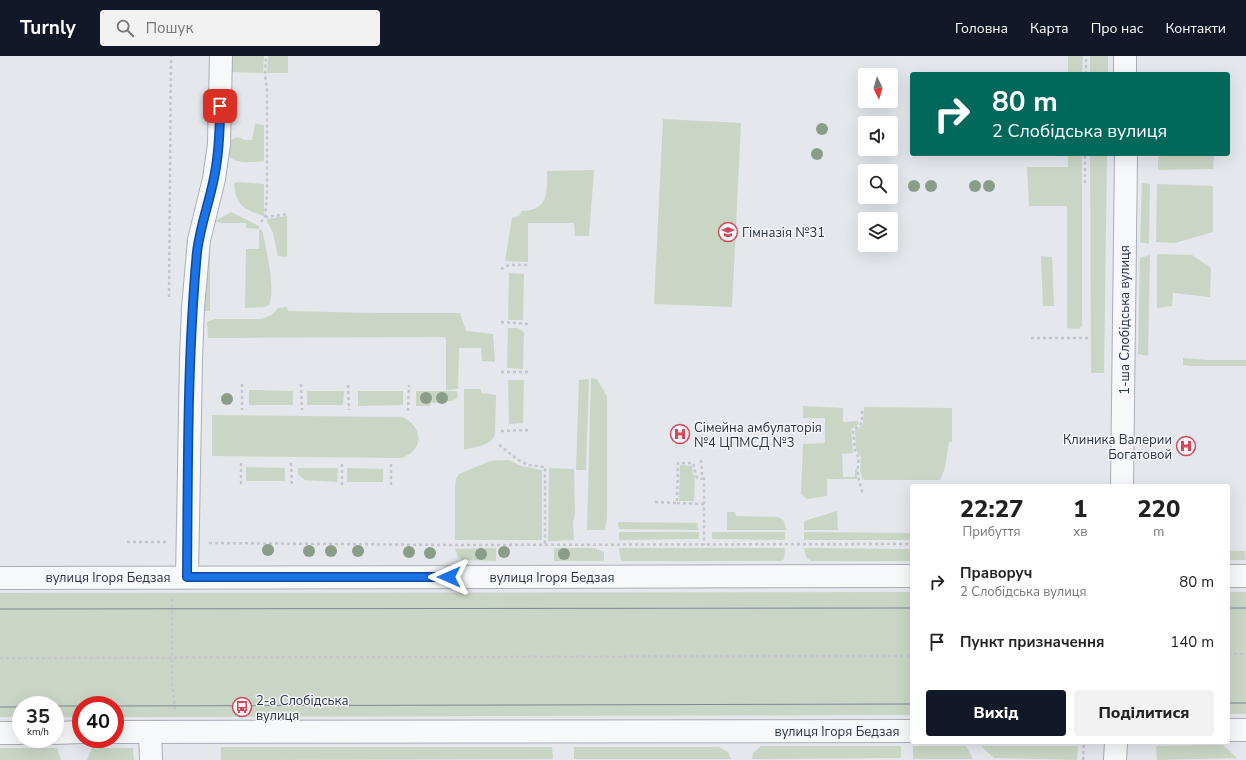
<!DOCTYPE html>
<html lang="uk">
<head>
<meta charset="utf-8">
<style>
	:root { --surface:#fff; --page:#f2f2f2; --text:#222; --muted:#767676; --accent:#111827 }
	body { margin:0; font-family:"Nunito Sans",sans-serif; background:var(--page); color:var(--text); height:100vh; display:flex; flex-direction:column; font-size:15px; white-space:nowrap }
	* { box-sizing:border-box; margin:0 }
	p { font-size:13px; color:var(--muted) }
	.icon { flex:none; width:22px; height:22px; fill:none; stroke:currentColor; stroke-width:2; stroke-linecap:round; stroke-linejoin:round }
	.map { position:relative; flex:1; overflow:hidden }
	.panel { position:absolute; left:910px; top:428px; width:320px; height:260px; display:flex; flex-direction:column; background:var(--surface); border-radius:4px; box-shadow:0 4px 16px #0002 }
	.panel>* { flex:none }
	.guide { position:absolute; left:910px; top:16px; width:320px; height:84px; border-radius:4px; box-shadow:0 4px 16px #0002; background:#00695c; color:#fff; overflow:hidden }
	.needle { width:26px; rotate:175deg }
	.tools { position:absolute; left:858px; top:12px; display:grid; gap:8px }
	.tools a { display:grid; place-items:center; width:40px; height:40px; border-radius:4px; background:var(--surface); box-shadow:0 4px 16px #0002; font-size:20px }
	.speed { position:absolute; left:12px; top:640px; display:flex; gap:8px; font-size:20px; font-weight:700; text-align:center }
	.speed>* { display:grid; place-content:center; width:52px; height:52px; border-radius:50%; background:var(--surface); box-shadow:0 4px 16px #0002; line-height:1 }
	.speed small { font-size:10px; font-weight:400 }
	.speed .limit { border:6px solid #d22; background:#fff; color:#111 }
	.pin { position:absolute; display:grid; place-items:center; width:34px; height:34px; color:#fff; margin:-17px; border-radius:8px; box-shadow:0 2px 6px #0006 }
	.me { position:absolute; width:44px; margin:-22px; rotate:270deg; stroke-linejoin:round; filter:drop-shadow(0 0 3px #0008) }
	.turn { display:flex; align-items:center; gap:14px; height:84px; padding:0 16px; font-size:18px }
	.turn .icon { width:52px; height:52px; stroke-width:2.5 }
	.turn b { display:block; font-size:28px; line-height:34px }
	.eta { display:flex; justify-content:space-evenly; align-items:center; height:68px; text-align:center }
	.eta b { font-size:24px; font-weight:800; line-height:28px }
	.cta { display:flex; gap:8px; margin-top:auto; padding:8px 16px }
	.cta a { flex:1; height:46px; border-radius:4px; background:var(--accent); color:#fff; font-size:16px; font-weight:800; line-height:46px; text-align:center }
	.cta a+a { background:var(--page); color:var(--text) }
	ul { padding:0; list-style:none }
	li { display:flex; align-items:center; gap:12px; height:60px; padding:0 16px }
	li div { flex:1 }
	li b { display:block; font-size:15px }
	li em { font-style:normal }
	header { display:flex; align-items:center; gap:24px; box-sizing:border-box; height:56px; padding:0 20px; background:var(--accent); color:#fff }
	header strong { font-size:19px }
	nav { display:flex; gap:22px; margin-inline-start:auto; font-size:14px }
	.search { width:280px; height:36px; background:var(--page); display:flex; align-items:center; gap:10px; box-sizing:border-box; padding:0 14px; border-radius:4px; color:var(--muted); font-size:15px }
	.map>svg:first-child { display:block }
</style>
</head>
<body>
<header>
<strong>Turnly</strong>
<div class="search"><svg class="icon" aria-label="search" viewBox="0 0 24 24"><circle cx="10" cy="10" r="6"/><path d="M15 15l6 6"/></svg>Пошук</div>
<nav><a>Головна</a><a>Карта</a><a>Про нас</a><a>Контакти</a></nav>
</header>
<div class="map">
<svg width="1246" height="704" viewBox="0 0 1246 704">
	<rect width="100%" height="100%" fill="#e4e7ec"/>
	<g fill="#c9d6c5">
		<path d="M230 0H264L263 17 230 16Z"/>
		<path d="M268 0H288V17H267Z"/>
		<path d="M1068 0H1083L1082 18H1068Z"/>
		<rect x="1090" y="0" width="18" height="18"/>
		<path d="M663 63 741 67 732 251 654 248Z"/>
		<path d="M255 68 264 69V105C253 106 237 109 229 100L230 84 238 81 245 84H252Z"/>
		<path d="M1068 98H1082V269L1079 273 1067 272V150H1029L1027 111H1068Z"/>
		<path d="M1090 98H1107L1104 317H1091Z"/>
		<path d="M1158 98H1214L1213 113 1158 114Z"/>
		<path d="M594 114 589 180H575L574 167H528V206L505 205 512 162 519 160 522 155C549 154 547 137 547 115Z"/>
		<path d="M238 126 264 128V160C243 153 236 150 234 127Z"/>
		<path d="M1142 127 1150 128 1149 188 1140 186Z"/>
		<path d="M1157 128 1213 130V176L1175 187 1156 186Z"/>
		<path d="M231 156 259 170V173L246 172V167H222L215 165Z"/>
		<path d="M287 160V201L278 200 273 177 266 163Z"/>
		<path d="M210 168V255H200Z"/>
		<path d="M261 173 263 177C266 195 276 233 269 249L265 251 245 252 246 193H259V174Z"/>
		<path d="M1157 198 1192 199 1211 212 1210 241 1173 237 1172 250 1157 252Z"/>
		<path d="M1150 199 1148 300 1138 298 1140 202Z"/>
		<path d="M1041 200 1052 201 1054 250H1043Z"/>
		<path d="M509 217 524 218 523 264H508Z"/>
		<path d="M287 251 288 255 373 257H460L466 275 493 278 495 306 482 305 481 292H459L458 333 446 334V285L445 281 208 282 207 266 215 263H261L272 259 278 252Z"/>
		<path d="M508 272H518L524 276 523 313 507 312Z"/>
		<path d="M1183 302 1207 304H1246V310H1189L1183 309Z"/>
		<path d="M591 322 597 323 607 340V462L605 474H587Z"/>
		<path d="M589 323 586 414H576L579 324Z"/>
		<path d="M508 324H524L523 367 509 368Z"/>
		<path d="M464 333H481V337L496 339 495 378C491 391 475 390 464 394Z"/>
		<path d="M249 334 293 335V349H249Z"/>
		<path d="M307 335H344L343 349H307Z"/>
		<path d="M358 335H403V349L358 350Z"/>
		<path d="M416 335H457L458 341 452 345 431 347 430 350H416Z"/>
		<path d="M803 350 843 352V366L859 365 858 369 851 373 853 397 842 398 843 421H855V413H857V423H827V440L807 443 801 438 803 388 825 387V362H803Z"/>
		<path d="M864 351 952 352V386H949L945 412 940 424H863L860 415 861 401 856 394 855 375 863 369Z"/>
		<path d="M212 359 402 361C423 370 425 394 401 402L212 400Z"/>
		<path d="M509 404 521 410 542 414V484H455V430L456 423 459 418 490 405Z"/>
		<path d="M680 409 692 410 693 419H695L694 445H679Z"/>
		<path d="M246 411 285 412V425H246Z"/>
		<path d="M298 412H338L337 426 305 424 298 418Z"/>
		<path d="M347 412 383 413V426H347Z"/>
		<path d="M549 412 574 413 575 458 573 467 574 484 548 485Z"/>
		<path d="M837 455 838 474H804V465Z"/>
		<path d="M727 456H735L736 460 778 461C785 464 785 467 786 474H727Z"/>
		<path d="M618 466 697 467 699 474 619 473Z"/>
		<path d="M619 476H699V483L619 484Z"/>
		<path d="M712 476H785V484L712 483Z"/>
		<path d="M804 476 912 477V484H804Z"/>
		<path d="M496 492V505L463 504 458 501 455 493Z"/>
		<path d="M554 492H594L604 496V505H554Z"/>
		<path d="M619 492H785L784 503 781 505H621Z"/>
		<path d="M804 492 912 493V505H811L806 501Z"/>
		<path d="M1228 495H1245L1246 504H1228Z"/>
		<path d="M912 536V659L115 661V649H81V661H55V649H21V661H0V537Z"/>
		<rect x="1228" y="536" width="18" height="122"/>
		<path d="M1223 689 1237 702 1157 704 1156 690Z"/>
		<path d="M761 690H901V702L752 703 753 697Z"/>
		<path d="M913 690H966L973 703H913Z"/>
		<path d="M981 690H1078L1077 704 994 702Z"/>
		<path d="M221 691H552L553 703 221 704Z"/>
		<path d="M574 691H719L728 696 731 703H574Z"/>
		<path d="M0 692H57L61 704H0Z"/>
		<path d="M92 692H133L134 704H87Z"/>
	</g>
	<g fill="none" stroke-linecap="round" stroke-linejoin="round">
		<defs>
			<g id="minor">
				<path d="M1125 0V18"/>
				<path d="M1122 430 1126 98"/>
				<path d="M1228 520H1246"/>
				<path d="M187 521 191 303 193 252 199 184 214 123 219 88 221 0"/>
				<path d="M0 522 912 520"/>
				<path d="M1228 674H1246"/>
				<path d="M115 676 912 675"/>
				<path d="M150 676 151 704"/>
				<path d="M0 677H21"/>
				<path d="M55 677 81 676"/>
				<path d="M1115 704 1116 686"/>
			</g>
		</defs>
		<use href="#minor" stroke="#a9aeb7" stroke-width="24"/>
		<g stroke="#c2c5cb" stroke-width="2.5" stroke-dasharray="3 3" stroke-linecap="butt">
			<path d="M1086 18V0"/>
			<path d="M1085 127V98"/>
			<path d="M265 161 289 158"/>
			<path d="M261 166 265 161 267 138V35L265 18 266 0"/>
			<path d="M501 213 509 209H529"/>
			<path d="M169 241 171 0"/>
			<path d="M501 266 529 268"/>
			<path d="M1031 282H1088"/>
			<path d="M501 316H529"/>
			<path d="M242 328V354"/>
			<path d="M301 328 302 354"/>
			<path d="M348 329 349 354"/>
			<path d="M408 355 409 329"/>
			<path d="M862 355V367L853 375 855 395 859 402C856 415 859 426 863 438"/>
			<path d="M501 375 529 374"/>
			<path d="M499 389 517 403 528 409 545 411V488"/>
			<path d="M1155 403H1168"/>
			<path d="M701 404 702 419 704 423V489"/>
			<path d="M241 407V430"/>
			<path d="M291 407 292 431"/>
			<path d="M342 408V431"/>
			<path d="M391 408V432"/>
			<path d="M655 446 677 447 678 407H693L697 422 704 423"/>
			<path d="M677 447 704 448"/>
			<path d="M127 486H166"/>
			<path d="M209 487 449 489 912 488"/>
			<path d="M172 543V627L175 654"/>
			<path d="M1228 598H1246"/>
			<path d="M0 602 912 600"/>
			<path d="M1083 704 1084 686"/>
		</g>
		<use href="#minor" stroke="#f7f8fa" stroke-width="22"/>
		<g stroke="#7d8696" stroke-width="1">
			<path d="M1228 552H1246"/>
			<path d="M0 553 912 552"/>
			<path d="M1228 647H1246"/>
			<path d="M55 650H81"/>
			<path d="M115 650 912 648"/>
			<path d="M0 651H21"/>
		</g>
	</g>
	<g fill="#899d89">
		<circle cx="822" cy="73" r="6"/>
		<circle cx="817" cy="98" r="6"/>
		<circle cx="914" cy="130" r="6"/>
		<circle cx="931" cy="130" r="6"/>
		<circle cx="975" cy="130" r="6"/>
		<circle cx="989" cy="130" r="6"/>
		<circle cx="426" cy="342" r="6"/>
		<circle cx="442" cy="342" r="6"/>
		<circle cx="227" cy="343" r="6"/>
		<circle cx="268" cy="494" r="6"/>
		<circle cx="309" cy="495" r="6"/>
		<circle cx="331" cy="495" r="6"/>
		<circle cx="358" cy="495" r="6"/>
		<circle cx="409" cy="496" r="6"/>
		<circle cx="504" cy="496" r="6"/>
		<circle cx="430" cy="497" r="6"/>
		<circle cx="481" cy="498" r="6"/>
		<circle cx="564" cy="498" r="6"/>
	</g>
	<g fill="none" stroke-linecap="round" stroke-linejoin="round">
		<defs>
			<path id="route" d="M220 50C220 74 219 98 214 122 209 147 200 171 197 196 187 304 188 413 187 521H449"/>
		</defs>
		<use href="#route" stroke="#114b97" stroke-width="10"/>
		<use href="#route" stroke="#1a73e8" stroke-width="7"/>
	</g>
	<defs>
		<symbol id="school-ring" viewBox="-11 -11 22 22"><circle r="9.5" fill="#f4f6f9" stroke="#d1495b" stroke-width="1.5"/><path d="M0-5L7-2L0 1L-7-2ZM-4 1L0 2.5L4 1V4Q0 6-4 4Z" fill="#d1495b"/></symbol>
		<symbol id="hospital-ring" viewBox="-11 -11 22 22"><circle r="9.5" fill="#f4f6f9" stroke="#d1495b" stroke-width="1.5"/><path d="M-5-5h3v3.5h4V-5h3V5h-3V1.5h-4V5h-3Z" fill="#d1495b"/></symbol>
		<symbol id="bus-ring" viewBox="-11 -11 22 22"><circle r="9.5" fill="#f4f6f9" stroke="#d1495b" stroke-width="1.5"/><path d="M-5-6H5V4H4V6H2V4H-2V6H-4V4H-5ZM-3.5-4V0h7V-4ZM-3.5 1.2v1.5H-2V1.2ZM2 1.2v1.5H3.5V1.2Z" fill="#d1495b"/></symbol>
	</defs>
	<g fill-rule="evenodd">
		<use href="#school-ring" x="717" y="165" width="22" height="22"/>
		<use href="#hospital-ring" x="669" y="367" width="22" height="22"/>
		<use href="#hospital-ring" x="1175" y="379" width="22" height="22"/>
		<use href="#bus-ring" x="231" y="640" width="22" height="22"/>
	</g>
	<g text-anchor="middle" stroke-width="3" stroke-linejoin="round" paint-order="stroke">
		<g font-size="13" fill="#2b3445" stroke="#f4f6f9" text-anchor="start">
			<text x="742" y="181">Гімназія №31</text>
			<text x="694" y="376">Сімейна амбулаторія<tspan x="694" dy="15">№4 ЦПМСД №3</tspan></text>
			<text x="1172" y="388" text-anchor="end">Клиника Валерии<tspan x="1172" dy="15">Богатовой</tspan></text>
			<text x="256" y="649">2-а Слобідська<tspan x="256" dy="15">вулиця</tspan></text>
		</g>
		<g font-size="13" fill="#2b3445" stroke="#f4f6f9">
			<text transform="translate(1124 264) rotate(-90)" y="5">1-ша Слобідська вулиця</text>
			<text x="108" y="526">вулиця Ігоря Бедзая</text>
			<text x="552" y="526">вулиця Ігоря Бедзая</text>
			<text x="837" y="680">вулиця Ігоря Бедзая</text>
		</g>
	</g>
</svg>
<div class="tools">
<a><svg class="needle" viewBox="-14 -14 28 28"><path d="M0-13l5 13h-10z" fill="#e53935"/><path d="M0 13l5-13h-10z" fill="#767676"/></svg></a>
<a><svg class="icon" aria-label="sound" viewBox="0 0 24 24"><path d="M4 9h4l5-4v14l-5-4H4zM17 9q2 3 0 6"/></svg></a>
<a><svg class="icon" aria-label="search" viewBox="0 0 24 24"><circle cx="10" cy="10" r="6"/><path d="M15 15l6 6"/></svg></a>
<a><svg class="icon" aria-label="layers" viewBox="0 0 24 24"><path d="M12 4l9 5-9 5-9-5zM3 14l9 5 9-5"/></svg></a>
</div>
<div class="speed"><div>35<small>km/h</small></div><div class="limit">40</div></div>
<div class="pin" style="left:220px;top:50px;background:#d93025"><svg class="icon" aria-label="arrive" viewBox="0 0 24 24"><path d="M6 21V4h12l-3 4 3 4H6"/></svg></div>
<svg class="me" style="left:449px;top:521px" viewBox="-20 -20 40 40"><path d="M0-17L14 15 0 8-14 15z" fill="#1a73e8" stroke="#fff" stroke-width="4"/></svg>
<div class="guide">
<div class="turn"><svg class="icon" aria-label="right" viewBox="0 0 24 24"><path d="M7 20v-9h11M14 6l5 5-5 5"/></svg><div><b>80 m</b>2 Слобідська вулиця</div></div>
</div>
<section class="panel">
<div class="eta">
<div><b>22:27</b><p>Прибуття</p></div>
<div><b>1</b><p>хв</p></div>
<div><b>220</b><p>m</p></div>
</div>
<ul>
<li><svg class="icon" aria-label="right" viewBox="0 0 24 24"><path d="M7 20v-9h11M14 6l5 5-5 5"/></svg><div><b>Праворуч</b><p>2 Слобідська вулиця</p></div><em>80 m</em></li>
<li><svg class="icon" aria-label="arrive" viewBox="0 0 24 24"><path d="M6 21V4h12l-3 4 3 4H6"/></svg><div><b>Пункт призначення</b></div><em>140 m</em></li>
</ul>
<div class="cta"><a>Вихід</a><a>Поділитися</a></div>
</section>
</div>
</body>
</html>
